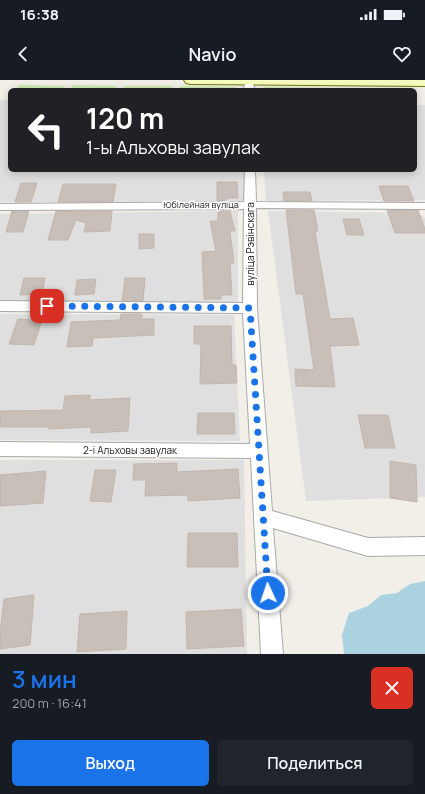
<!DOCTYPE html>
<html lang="ru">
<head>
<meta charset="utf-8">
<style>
	:root { --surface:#171b24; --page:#20242c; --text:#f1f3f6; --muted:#9ea1a6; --accent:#1a73e8 }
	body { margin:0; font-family:Manrope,sans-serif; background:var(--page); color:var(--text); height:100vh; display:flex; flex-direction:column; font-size:15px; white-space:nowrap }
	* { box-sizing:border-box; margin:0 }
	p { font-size:13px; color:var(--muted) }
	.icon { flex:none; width:22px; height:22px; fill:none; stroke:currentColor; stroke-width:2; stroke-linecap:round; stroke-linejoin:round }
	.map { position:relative; height:574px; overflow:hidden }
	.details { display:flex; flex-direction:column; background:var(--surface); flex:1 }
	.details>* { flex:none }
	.top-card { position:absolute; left:8px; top:8px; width:409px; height:84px; border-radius:6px; box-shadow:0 2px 10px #0003; background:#202124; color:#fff; overflow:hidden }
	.pin { position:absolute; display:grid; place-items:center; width:34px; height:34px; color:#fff; margin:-17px; border-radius:8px; box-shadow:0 2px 6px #0006 }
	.me { position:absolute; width:44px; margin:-22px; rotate:357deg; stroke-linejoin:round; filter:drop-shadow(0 0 3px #0008) }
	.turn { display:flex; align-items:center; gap:14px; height:84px; padding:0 12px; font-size:18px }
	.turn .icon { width:52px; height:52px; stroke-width:2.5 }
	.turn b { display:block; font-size:28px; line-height:34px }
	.round { display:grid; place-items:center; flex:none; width:42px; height:42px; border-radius:6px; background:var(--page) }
	.head { display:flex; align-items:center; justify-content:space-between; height:68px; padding:0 12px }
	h1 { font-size:24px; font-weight:600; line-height:30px; color:var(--accent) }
	.primary-button { display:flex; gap:8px; margin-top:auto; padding:8px 12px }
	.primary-button a { flex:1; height:46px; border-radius:6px; background:var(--accent); color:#fff; font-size:16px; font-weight:600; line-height:46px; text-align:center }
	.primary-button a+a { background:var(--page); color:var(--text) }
	.status { display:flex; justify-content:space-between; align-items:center; height:28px; padding:0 20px; background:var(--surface); direction:ltr }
	.status svg { height:11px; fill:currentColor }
	header { display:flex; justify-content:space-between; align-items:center; height:52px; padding:0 12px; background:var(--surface); font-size:18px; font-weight:600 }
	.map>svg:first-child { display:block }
</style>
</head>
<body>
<div class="status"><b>16:38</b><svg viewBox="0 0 49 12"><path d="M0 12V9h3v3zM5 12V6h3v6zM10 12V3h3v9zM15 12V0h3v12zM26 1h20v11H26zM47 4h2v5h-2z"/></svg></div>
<header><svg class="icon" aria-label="back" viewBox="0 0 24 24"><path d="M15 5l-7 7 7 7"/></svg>Navio<svg class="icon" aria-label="heart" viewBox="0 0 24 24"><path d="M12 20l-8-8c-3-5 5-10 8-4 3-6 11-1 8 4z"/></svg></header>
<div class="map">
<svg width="425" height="574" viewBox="0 0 425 574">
	<rect width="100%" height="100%" fill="#f2efe9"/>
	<g fill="#e0dfdf">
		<path d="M0 20H10V90H244L245 121 0 122Z"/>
		<path d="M415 25H425V120L266 121 264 90H415Z"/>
		<path d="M238 131V223L0 220V134Z"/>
		<path d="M268 131 418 133 425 138V417L306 421Z"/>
		<path d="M0 234 234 235 240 361 0 360Z"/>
		<path d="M0 380H244L247 574H0Z"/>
	</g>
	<g fill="#cdebb0">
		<path d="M19 5 65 6 63 10H16Z"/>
		<path d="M72 5 117 6 116 10H71Z"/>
		<path d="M124 6H173L172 10H123Z"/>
		<path d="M180 6 234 7 243 10H180Z"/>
		<path d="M265 7 355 8 359 10H256Z"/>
	</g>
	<path fill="#aad3df" d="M425 501V574H344L342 555 349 533 368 526 381 515 397 513 410 504Z"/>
	<g fill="#c7bfb8" stroke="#c4b6ab">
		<path d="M217 102H237L238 118H227V121H217Z"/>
		<path d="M21 103H37L31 122H15Z"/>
		<path d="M63 104H116L113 122H58Z"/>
		<path d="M379 106H408L414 121H384Z"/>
		<path d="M283 112H310L312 121H284Z"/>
		<path d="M286 130H314L318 151H315L330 239 353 238 359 265 330 266 335 307 296 306 295 289 314 290 303 214H296Z"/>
		<path d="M387 130H418L425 149V153H395Z"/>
		<path d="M12 131H29L23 152H6Z"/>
		<path d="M56 131H112L110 151 84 152 86 143 76 140 68 160H48Z"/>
		<path d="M218 131H230L235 151H230L234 183H230L232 215H221V219H204L202 172 216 171 210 141H218Z"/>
		<path d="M343 139H359L364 155H347Z"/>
		<path d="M139 154H154V168L139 169Z"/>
		<path d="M24 198H45L42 214 20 215Z"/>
		<path d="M125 198H145L143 221H122Z"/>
		<path d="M96 199 94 214 75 215 77 200Z"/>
		<path d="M121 234H142V239H154V255L93 258 92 266 67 267 71 242 120 240Z"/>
		<path d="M18 239 42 240 34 265 9 264Z"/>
		<path d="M194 246H231L232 285H236L237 303 200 304 201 264H194Z"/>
		<path d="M90 315V320L130 318 128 351 91 353V347L49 349V347H0V331L63 330 65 316Z"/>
		<path d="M198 333H234L235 354H197Z"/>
		<path d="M358 335H388L395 368H365Z"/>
		<path d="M390 381 416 385 417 422 390 418Z"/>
		<path d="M177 383V392L238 389 240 418 188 421V415L145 416 146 400H133L134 384Z"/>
		<path d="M95 390H116L111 422 90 421Z"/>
		<path d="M46 391 43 423 0 426V395Z"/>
		<path d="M188 453H237L238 487H187Z"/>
		<path d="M34 515 30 565 0 569V552L4 519Z"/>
		<path d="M241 529 244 566 187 569 186 532Z"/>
		<path d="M127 531 126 569 77 572 80 534Z"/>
	</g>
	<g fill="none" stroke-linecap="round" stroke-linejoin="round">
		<defs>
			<g id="street">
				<path d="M245 0H253L254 10H244Z"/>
				<path d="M245 90H255L256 122 425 123V129L256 128 257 228 272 431 368 458 425 457V475L368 476 273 448 283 574H261L251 378 0 376V362L250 364 243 233 0 231V221L243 223 244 129 0 130V124L244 122Z"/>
			</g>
			<path id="secondary" d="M184 0H425V6L190 4 186 3Z"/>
		</defs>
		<use href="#street" stroke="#a9a9a9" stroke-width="2"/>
		<use href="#secondary" stroke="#707d05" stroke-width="2"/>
		<use href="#street" fill="#fff" fill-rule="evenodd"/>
		<use href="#secondary" fill="#f7fabf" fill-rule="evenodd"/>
	</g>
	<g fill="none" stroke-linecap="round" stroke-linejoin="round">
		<path stroke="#1a73e8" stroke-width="7" stroke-dasharray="0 12.6" d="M47 226 250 228 268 513"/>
	</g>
	<g text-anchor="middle" stroke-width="3" stroke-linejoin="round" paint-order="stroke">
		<g font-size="9" fill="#222" stroke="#fff">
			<text x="201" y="128">Юбілейная вуліца</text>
		</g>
		<g font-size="10" fill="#222" stroke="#fff">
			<text transform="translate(250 164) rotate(-90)" y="4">вуліца Рэвінскага</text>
			<text x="130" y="374">2-і Альховы завулак</text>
		</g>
	</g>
</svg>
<div class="pin" style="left:47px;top:226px;background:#d93025"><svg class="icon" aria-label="arrive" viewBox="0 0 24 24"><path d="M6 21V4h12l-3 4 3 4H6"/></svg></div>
<svg class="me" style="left:268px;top:513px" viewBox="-20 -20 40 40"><circle r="17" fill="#1a73e8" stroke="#fff" stroke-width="3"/><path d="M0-11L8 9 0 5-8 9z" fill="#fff"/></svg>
<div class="top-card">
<div class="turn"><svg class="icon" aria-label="left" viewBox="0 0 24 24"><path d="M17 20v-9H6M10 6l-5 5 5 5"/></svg><div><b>120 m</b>1-ы Альховы завулак</div></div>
</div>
</div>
<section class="details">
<div class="head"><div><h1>3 мин</h1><p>200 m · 16:41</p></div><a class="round" style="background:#d93025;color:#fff"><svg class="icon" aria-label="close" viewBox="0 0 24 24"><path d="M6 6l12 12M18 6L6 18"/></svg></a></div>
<div class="primary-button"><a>Выход</a><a>Поделиться</a></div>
</section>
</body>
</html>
